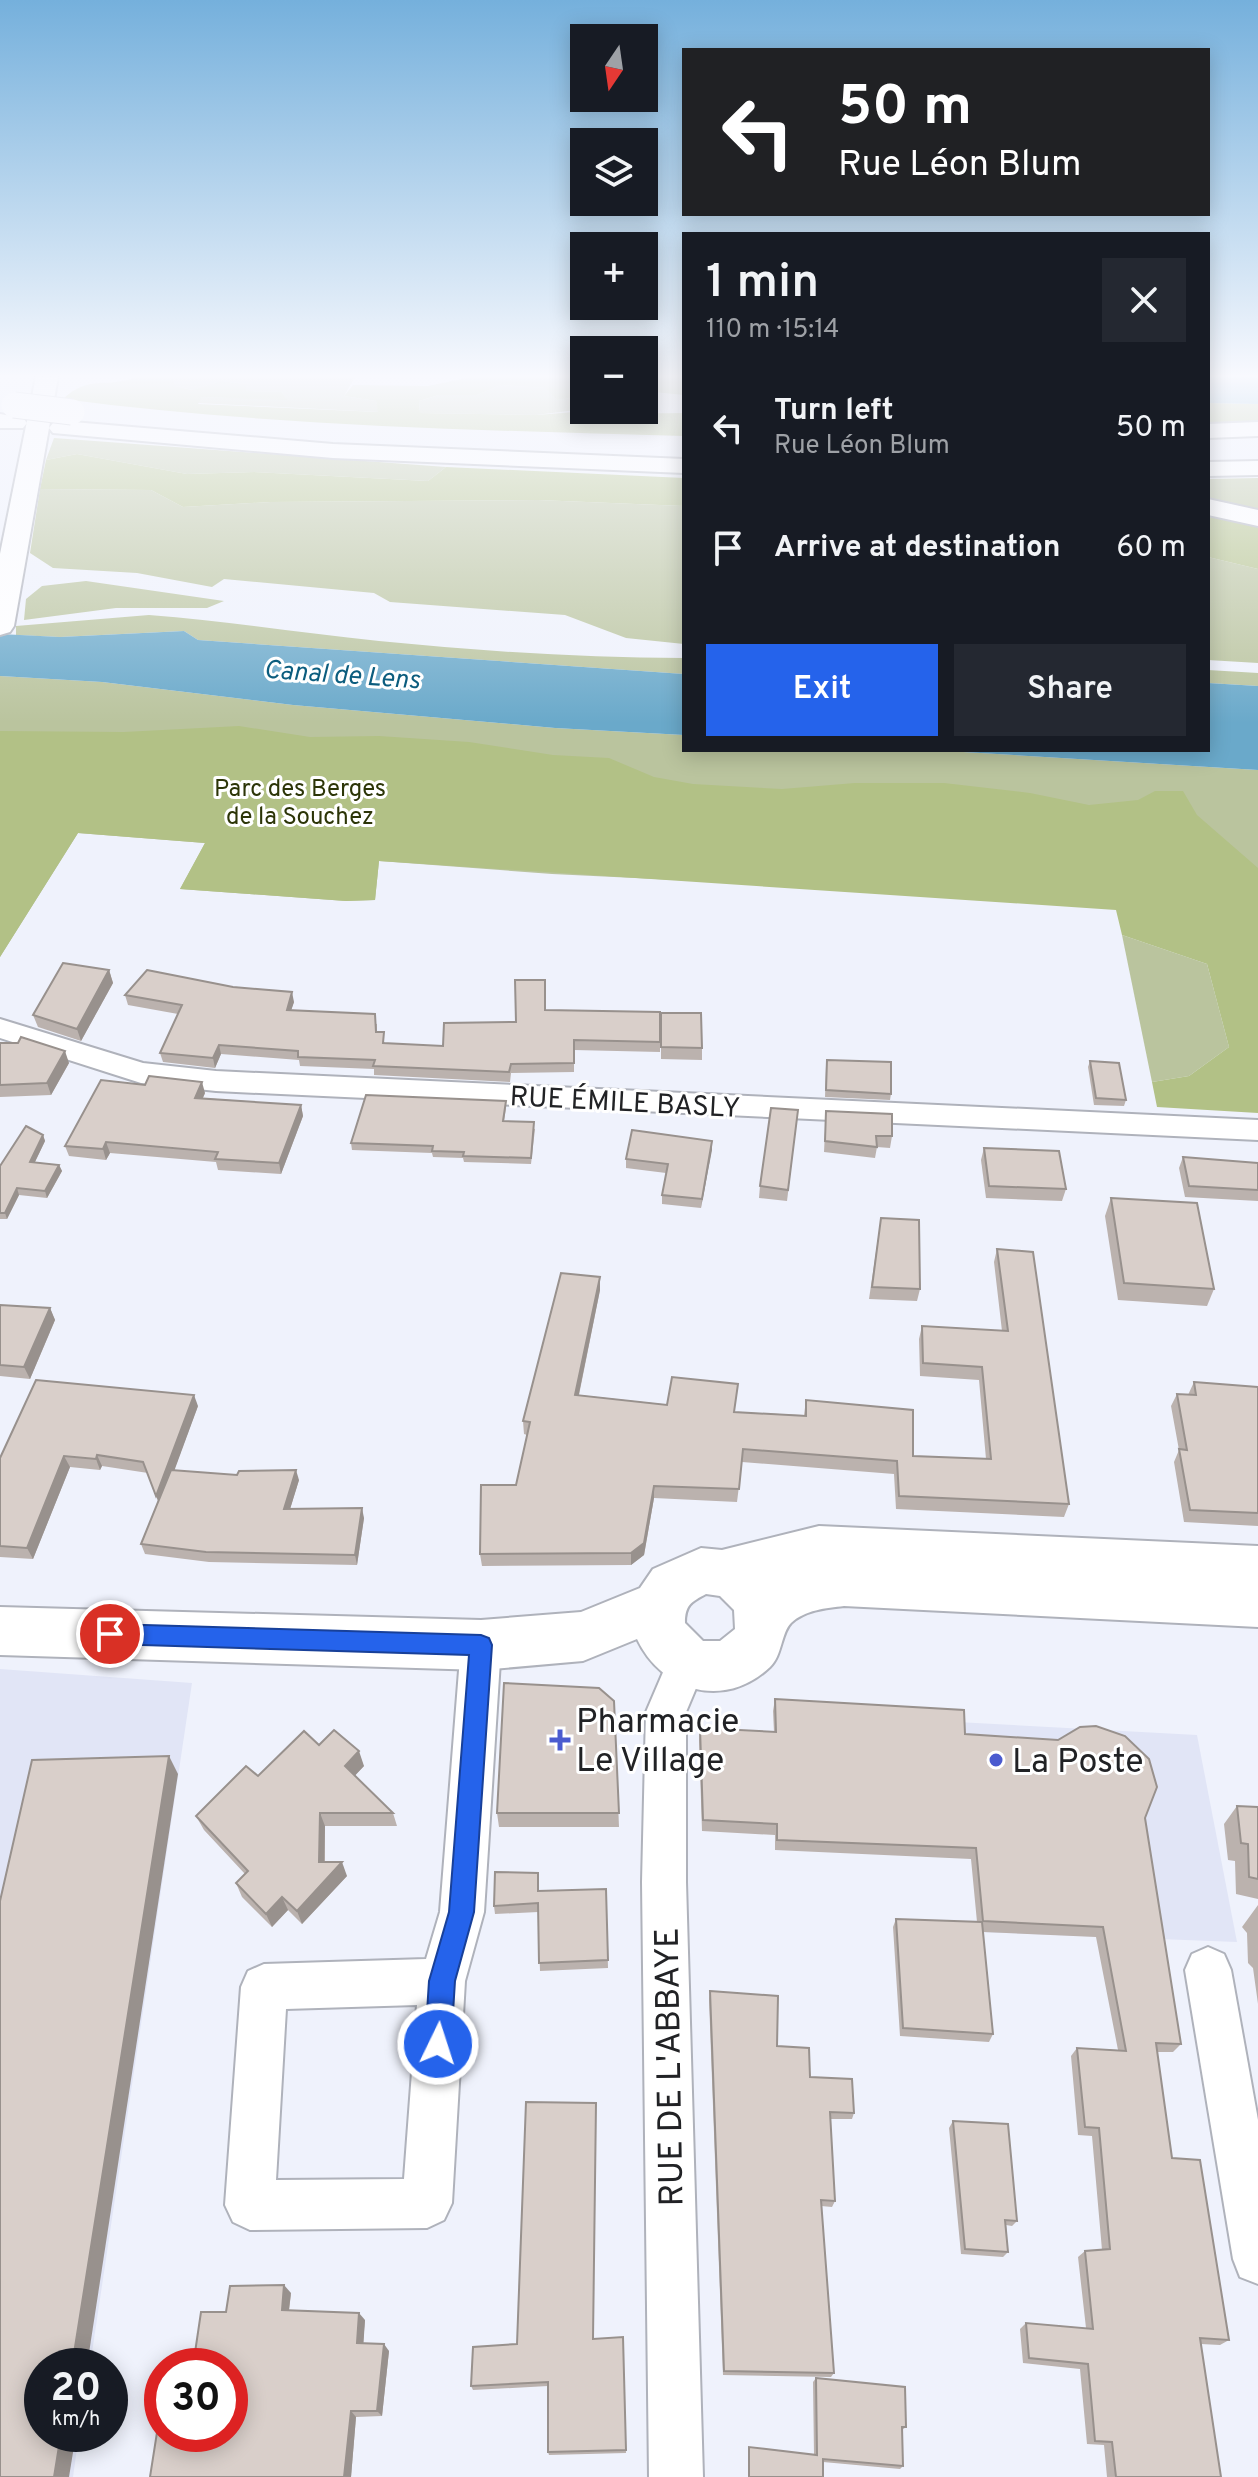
<!DOCTYPE html>
<html lang="en">
<head>
<meta charset="utf-8">
<style>
	:root { --surface:#171b24; --page:#242831; --text:#f1f3f6; --muted:#9ea1a6; --accent:#2563eb }
	body { margin:0; font-family:Overpass,sans-serif; background:var(--page); color:var(--text); height:100vh; display:flex; flex-direction:column; font-size:30px; white-space:nowrap }
	* { box-sizing:border-box; margin:0 }
	p { font-size:26px; color:var(--muted) }
	.icon { flex:none; width:44px; height:44px; fill:none; stroke:currentColor; stroke-width:2; stroke-linecap:round; stroke-linejoin:round }
	.map { position:relative; flex:1; overflow:hidden }
	.side { position:absolute; left:682px; top:232px; width:528px; height:520px; display:flex; flex-direction:column; background:var(--surface); border-radius:0px; box-shadow:0 4px 20px #0003 }
	.side>* { flex:none }
	.banner { position:absolute; left:682px; top:48px; width:528px; height:168px; border-radius:0px; box-shadow:0 4px 20px #0003; background:#202124; color:#fff; overflow:hidden }
	.needle { width:52px; rotate:193deg }
	.fabs { position:absolute; left:570px; top:24px; display:grid; gap:16px }
	.fabs a { display:grid; place-items:center; width:88px; height:88px; border-radius:0px; background:var(--surface); box-shadow:0 4px 20px #0003; font-size:40px }
	.speed { position:absolute; left:24px; top:2348px; display:flex; gap:16px; font-size:40px; font-weight:700; text-align:center }
	.speed>* { display:grid; place-content:center; width:104px; height:104px; border-radius:50%; background:var(--surface); box-shadow:0 4px 20px #0003; line-height:1 }
	.speed small { font-size:20px; font-weight:400 }
	.speed .limit { border:12px solid #d22; background:#fff; color:#111 }
	.pin { position:absolute; display:grid; place-items:center; width:68px; height:68px; color:#fff; margin:-34px; border:4px solid #fff; border-radius:50%; box-shadow:0 2px 8px #0007 }
	.me { position:absolute; width:88px; margin:-44px; rotate:4deg; stroke-linejoin:round; filter:drop-shadow(0 0 6px #0008) }
	.turn { display:flex; align-items:center; gap:28px; height:168px; padding:0 24px; font-size:36px }
	.turn .icon { width:104px; height:104px; stroke-width:2.5 }
	.turn b { display:block; font-size:56px; line-height:68px }
	.round { display:grid; place-items:center; flex:none; width:84px; height:84px; border-radius:0px; background:var(--page) }
	.summary { display:flex; align-items:center; justify-content:space-between; height:136px; padding:0 24px }
	h1 { font-size:48px; font-weight:600; line-height:60px }
	.action { display:flex; gap:16px; margin-top:auto; padding:16px 24px }
	.action a { flex:1; height:92px; border-radius:0px; background:var(--accent); color:#fff; font-size:32px; font-weight:600; line-height:92px; text-align:center }
	.action a+a { background:var(--page); color:var(--text) }
	ul { padding:0; list-style:none }
	li { display:flex; align-items:center; gap:24px; height:120px; padding:0 24px }
	li div { flex:1 }
	li b { display:block; font-size:30px }
	li em { font-style:normal }
	.map>svg:first-child { display:block }
</style>
</head>
<body>
<div class="map">
<svg width="1258" height="2477" viewBox="0 0 1258 2477">
	<rect width="100%" height="100%" fill="#eff2fc"/>
	<g fill="#e1e5f6">
		<path d="M0 1669 192 1683 90 2366H42V2434H79L73 2477H0Z"/>
		<path d="M957 1722 1197 1735 1237 1942 980 1932Z"/>
	</g>
	<g fill="#bac49e">
		<path d="M168 377H355L344 396 376 401 379 412 197 403 202 397 286 399 282 392 245 391 247 384 221 381 193 390 174 386Z"/>
		<path d="M501 385 547 388 557 400 584 396V409L536 415 420 413 419 401 439 395H477Z"/>
		<path d="M54 438 446 467 428 481 254 472 187 474 77 454 46 460Z"/>
		<path d="M1258 478V515L1208 504V479Z"/>
		<path d="M40 489 151 490 183 507 271 502 538 500 684 506V644L626 638 565 615 390 602 374 593 224 579 212 587 137 573 53 568 30 553Z"/>
		<path d="M1208 557 1258 569V663L1208 660Z"/>
		<path d="M86 581 224 601 207 608H116L24 620 26 599 42 586Z"/>
		<path d="M149 615C226 621 302 633 379 641 480 651 583 658 684 658V674L198 640 184 631 60 637 16 635V626Z"/>
		<path d="M1208 670 1258 673V686L1208 683Z"/>
		<path d="M0 676 102 682 293 705 555 728 684 735V750H930L1258 770V908L552 874 379 861 375 900 346 901 180 889 205 843 78 833 0 957Z"/>
		<path d="M1122 935 1207 964 1229 1047 1189 1076 1152 1082Z"/>
	</g>
	<g fill="#b2c186">
		<path d="M136 377H168L172 378 175 386 192 390 221 381 247 384 246 391 282 392 287 400 202 397 198 404 378 412 376 401 344 396 353 385 428 386 471 377H584V396L557 400 546 388 501 385 477 395H439L419 401 420 413 536 415 601 410V414L684 413V436C477 430 268 426 63 399 90 374 105 389 136 377Z"/>
		<path d="M644 377H684V395L644 391Z"/>
		<path d="M1208 403 1258 404V423L1208 425Z"/>
		<path d="M77 454 187 474 254 472 428 481 446 467 684 478V506L538 500 271 502 183 507 151 490 40 489 46 460Z"/>
		<path d="M1208 513 1258 525V569L1208 557Z"/>
		<path d="M239 726 310 737 379 736 469 742 553 755 609 758 654 777 693 784 782 789 855 783H944L1030 793 1089 805 1138 800 1155 791H1183L1197 815 1258 868V1113L1157 1107 1152 1082 1189 1076 1229 1047 1207 964 1122 935 1116 910 379 861 375 900 346 901 180 889 205 843 78 833 0 957V731L124 732Z"/>
	</g>
	<g fill="#6aa9ca">
		<path d="M1208 377H1258V404L1208 403Z"/>
		<path d="M184 631 198 640 684 674V735L555 728 293 705 102 682 0 676V634L60 637Z"/>
		<path d="M1208 683 1258 686V770L930 750H1208Z"/>
	</g>
	<g fill="none" stroke-linecap="round" stroke-linejoin="round">
		<defs>
			<g id="street">
				<path d="M0 1019 143 1063 216 1071 1258 1120V1140L216 1091 141 1083 0 1038Z"/>
				<path d="M481 1627 495 1632 501 1645 484 1912 465 1981 452 2203 444 2220 427 2228 250 2230 233 2222 225 2205 241 1987 248 1971 264 1964 426 1959 440 1912 461 1645 467 1632ZM417 2005 404 2179 276 2180 286 2009Z"/>
				<path d="M687 1644 701 1649 707 1662 686 1712V1882L703 2477H649L642 1882 646 1712 673 1649Z"/>
				<path d="M1208 1947 1224 1954 1231 1970 1258 2120V2284L1240 2277 1233 2259 1185 1970 1192 1954Z"/>
			</g>
			<g id="secondary">
				<path d="M36 377H58L14 626 10 632 0 635V554Z"/>
				<path d="M819 1526 1258 1546V1627L844 1606C826 1608 805 1610 791 1623 781 1633 782 1656 770 1667 725 1710 662 1692 637 1639L583 1661 481 1670 0 1655V1607L481 1620 581 1612 640 1588 653 1569 701 1548 722 1550ZM706 1594 720 1596 734 1610 735 1629 720 1641H703L685 1623C685 1605 691 1602 706 1594Z"/>
			</g>
			<g id="highway">
				<path d="M0 414 23 418 27 423 23 428H0Z"/>
				<path d="M61 421 333 444 684 459V473L333 458 53 433 49 428 53 423Z"/>
				<path d="M1258 422V436L1208 438V424Z"/>
				<path d="M1258 461V475L1208 476V462Z"/>
				<path d="M1208 499 1258 510V526L1208 515Z"/>
			</g>
		</defs>
		<use href="#street" stroke="#afb2bb" stroke-width="4"/>
		<use href="#secondary" stroke="#afb2bb" stroke-width="4"/>
		<use href="#highway" stroke="#afb2bb" stroke-width="4"/>
		<use href="#street" fill="#fff" fill-rule="evenodd"/>
		<use href="#secondary" fill="#fff" fill-rule="evenodd"/>
		<use href="#highway" fill="#fff" fill-rule="evenodd"/>
		<defs>
			<path id="highway-bridge" d="M14 405 72 412"/>
		</defs>
		<use href="#highway-bridge" stroke="#afb2bb" stroke-width="27" stroke-linecap="butt"/>
		<use href="#highway-bridge" stroke="#fff" stroke-width="25"/>
	</g>
	<g fill="#bbb2ae">
		<path d="M109 970 113 983 81 1041 38 1027 33 1015Z"/>
		<path d="M125 995 294 1002 291 1010 377 1024V1032L385 1043 443 1046 516 1022 545 1010 660 1012V1052L574 1050V1072L511 1073 510 1082 374 1075V1069L300 1066 299 1060 221 1054 215 1068 163 1062 160 1053 178 1014 128 1005Z"/>
		<path d="M661 1013 702 1048V1060L661 1059Z"/>
		<path d="M0 1043H18L69 1063 51 1095 0 1097Z"/>
		<path d="M1090 1061 1126 1100 1124 1106 1094 1105 1088 1067Z"/>
		<path d="M826 1066 891 1094 890 1100 825 1097Z"/>
		<path d="M205 1093 203 1098 301 1105 303 1116 281 1174 218 1170 216 1162 110 1153 106 1160 69 1156 65 1146Z"/>
		<path d="M506 1108 504 1121 535 1129 531 1164 464 1162 463 1158 433 1157 432 1153 352 1150 351 1143Z"/>
		<path d="M798 1110 787 1201 759 1198 760 1186Z"/>
		<path d="M826 1111 892 1136 890 1148 877 1147 875 1158 824 1152Z"/>
		<path d="M43 1135 45 1141 35 1162 59 1165 62 1171 47 1198 19 1195 7 1219H0V1166Z"/>
		<path d="M712 1141 701 1208 662 1204V1195L666 1173 626 1168V1159Z"/>
		<path d="M984 1148 1066 1189 1062 1201 986 1198 981 1160Z"/>
		<path d="M1183 1157 1258 1163V1204V1201L1185 1197 1179 1168Z"/>
		<path d="M1111 1198 1214 1289 1207 1306 1118 1300 1105 1216Z"/>
		<path d="M881 1218 920 1289 917 1301 869 1299Z"/>
		<path d="M997 1249 1069 1504 1064 1517 896 1509 894 1474 742 1462 737 1502 654 1498 644 1555 631 1565 482 1566 480 1554 516 1485 527 1435 524 1434 523 1421 600 1277V1290L579 1395 735 1412 804 1415 806 1400 913 1456 986 1459 979 1380 920 1376 919 1339 922 1326 1002 1331 994 1262Z"/>
		<path d="M0 1305 50 1308 55 1320 30 1379 0 1376Z"/>
		<path d="M1194 1382 1258 1387V1526L1184 1522 1174 1462 1179 1450 1171 1406 1177 1394 1188 1395Z"/>
		<path d="M198 1406 174 1470 299 1480 290 1509 364 1518 357 1565 209 1562 145 1554 141 1544 158 1501 148 1473 102 1466 100 1470 70 1467 33 1559 0 1557V1458Z"/>
		<path d="M775 1699 965 1734 1145 1818 1181 2044 1173 2052H1157L1172 2158 1229 2340 1220 2345 1201 2344 1221 2477H1107L1104 2445 1087 2444 1080 2369 1023 2363 1020 2329 1026 2323 1086 2328 1078 2257 1085 2251 1102 2250 1092 2136 1078 2135 1071 2056 1077 2048 1118 2050 1096 1937 983 1932 993 2034 989 2042 900 2036 893 1927 896 1919 977 1922 971 1859 775 1850V1835L702 1831 699 1740 700 1728 774 1732 773 1711Z"/>
		<path d="M614 1701 619 1827H499L497 1813Z"/>
		<path d="M319 1745 364 1766 355 1775 393 1813 397 1826H325V1862L347 1876 302 1924 288 1910 272 1927 242 1897 236 1883 245 1874 204 1830 196 1816Z"/>
		<path d="M1237 1806 1258 1807V1899L1236 1894 1235 1861 1228 1860 1224 1824Z"/>
		<path d="M538 1873 539 1891 606 1889 608 1968 540 1971 538 1912 495 1914 494 1906Z"/>
		<path d="M1258 1905V2004L1253 1968 1248 1963 1247 1933 1242 1927Z"/>
		<path d="M710 1991 777 2046 810 2077 854 2113 852 2119H830L835 2201 832 2207 821 2206 834 2373 831 2377 723 2375 709 1999Z"/>
		<path d="M953 2121 1017 2221 1012 2226 1006 2225 1008 2252 1003 2257 961 2254 949 2128Z"/>
		<path d="M291 2293 289 2311 365 2320 363 2343 389 2351 382 2416 356 2417 351 2477H150L230 2434Z"/>
		<path d="M623 2337 626 2453 549 2455 548 2452V2386L473 2390 471 2386 593 2339Z"/>
		<path d="M816 2378 906 2427 902 2430 903 2466 900 2469 823 2462V2477H748V2449L749 2447 814 2455 813 2382Z"/>
	</g>
	<g fill="#98918d">
		<path d="M109 970 113 983 81 1041 77 1029Z"/>
		<path d="M292 992 294 1002 288 1020 287 1010Z"/>
		<path d="M219 1045 221 1054 215 1068 213 1058Z"/>
		<path d="M65 1051 69 1063 51 1095 47 1083Z"/>
		<path d="M202 1082 205 1093 198 1108 195 1098Z"/>
		<path d="M301 1105 303 1116 281 1174 279 1163Z"/>
		<path d="M43 1135 45 1141 32 1168 30 1162Z"/>
		<path d="M712 1141V1150L701 1208 702 1199Z"/>
		<path d="M106 1142 110 1153 106 1160 103 1149Z"/>
		<path d="M59 1165 62 1171 47 1198 45 1191Z"/>
		<path d="M17 1188 19 1195 7 1219 5 1213Z"/>
		<path d="M600 1277V1290L576 1408 575 1395Z"/>
		<path d="M50 1308 55 1320 30 1379 24 1367Z"/>
		<path d="M194 1395 198 1406 161 1507 156 1496Z"/>
		<path d="M97 1455 102 1466 100 1470 96 1459Z"/>
		<path d="M64 1456 70 1467 33 1559 27 1548Z"/>
		<path d="M296 1470 299 1480 287 1519 284 1509Z"/>
		<path d="M654 1486V1498L644 1555 631 1565V1553Z"/>
		<path d="M362 1508 364 1518 357 1565 355 1555Z"/>
		<path d="M359 1751 364 1766 350 1781 345 1766Z"/>
		<path d="M169 1756 178 1774 87 2366H72Z"/>
		<path d="M320 1813 325 1826 324 1875 319 1862Z"/>
		<path d="M342 1862 347 1876 302 1924 297 1911Z"/>
		<path d="M282 1897 288 1910 272 1927 266 1914Z"/>
		<path d="M284 2285 291 2293 288 2317 282 2310Z"/>
		<path d="M359 2313 365 2320 363 2350 357 2343Z"/>
		<path d="M384 2344 389 2351 382 2416 377 2411Z"/>
		<path d="M351 2411 356 2417 351 2477H344Z"/>
		<path d="M61 2434H76L69 2477H54Z"/>
	</g>
	<g fill="#d9cfca" stroke="#98918d" stroke-width="2">
		<path d="M63 963 109 970 77 1029 33 1015Z"/>
		<path d="M147 970 233 987 292 992 287 1010 375 1014 376 1032H384L383 1043 443 1046 444 1023 516 1022 515 980H545V1010L660 1012V1042L574 1040V1063L511 1064 509 1072 373 1066 375 1060 298 1057V1051L219 1045 213 1058 160 1053 182 1005 125 995Z"/>
		<path d="M661 1013H701L702 1048 661 1047Z"/>
		<path d="M21 1037 65 1051 47 1083 0 1085V1043H18Z"/>
		<path d="M827 1060 891 1062V1094L826 1090Z"/>
		<path d="M1090 1061 1119 1063 1126 1100 1096 1098Z"/>
		<path d="M149 1076 202 1082 195 1098 301 1105 279 1163 215 1159 218 1152 106 1142 103 1149 65 1146 101 1080 145 1085Z"/>
		<path d="M366 1095 506 1101 503 1121 534 1122 531 1158 463 1156 464 1152 432 1151 433 1146 351 1143Z"/>
		<path d="M771 1108 798 1110 788 1190 760 1186Z"/>
		<path d="M826 1111 892 1114V1136H876L877 1147 825 1141Z"/>
		<path d="M26 1126 43 1135 30 1162 59 1165 45 1191 17 1188 5 1213H0V1166Z"/>
		<path d="M632 1130 712 1141 702 1199 662 1195 668 1164 626 1159Z"/>
		<path d="M984 1148 1059 1151 1066 1189 989 1186Z"/>
		<path d="M1183 1157 1258 1163V1190L1189 1186Z"/>
		<path d="M1111 1198 1197 1203 1214 1289 1124 1283Z"/>
		<path d="M881 1218 919 1220 920 1289 872 1287Z"/>
		<path d="M997 1249 1033 1252 1069 1504 899 1496 897 1461 743 1449 739 1489 654 1486 644 1543 631 1553 480 1554 481 1485H516L530 1422 523 1421 561 1273 600 1277 575 1395 667 1405 672 1377 738 1384 734 1412 806 1416V1400L913 1410V1456L991 1459 982 1367 923 1363 922 1326 1008 1331Z"/>
		<path d="M0 1305 50 1308 24 1367 0 1365Z"/>
		<path d="M36 1380 194 1395 156 1496 143 1462 97 1455 96 1459 64 1456 27 1548 0 1546V1458Z"/>
		<path d="M1194 1382 1258 1387V1513L1190 1510 1179 1449 1187 1450 1177 1394 1196 1395Z"/>
		<path d="M171 1470 237 1475 239 1471 296 1470 284 1509 362 1508 355 1555 206 1552 141 1544Z"/>
		<path d="M504 1683 599 1688 614 1701 619 1813H497Z"/>
		<path d="M775 1699 964 1710 965 1734 1058 1740 1080 1727 1096 1726 1125 1736 1149 1759 1157 1787 1145 1818 1181 2044 1156 2043 1172 2158 1200 2160 1229 2340 1200 2338 1221 2477H1116L1112 2442 1095 2441 1088 2364 1029 2358 1026 2323 1093 2329 1085 2251 1110 2249 1099 2128 1085 2127 1077 2048 1126 2051 1103 1927 983 1921 976 1848 777 1840V1824L703 1820 700 1728 776 1732Z"/>
		<path d="M334 1730 359 1751 345 1766 393 1813H320L319 1862H342L297 1911 282 1897 266 1914 236 1883 248 1871 196 1816 246 1766 258 1776 304 1731 319 1745Z"/>
		<path d="M169 1756 72 2366H42V2434H61L54 2477H0V1901L32 1760Z"/>
		<path d="M1237 1806 1258 1807V1879L1249 1877 1248 1844 1241 1843Z"/>
		<path d="M495 1872 538 1873V1891L606 1889 608 1960 539 1963 538 1903 494 1906Z"/>
		<path d="M896 1919 982 1922 993 2034 903 2028Z"/>
		<path d="M710 1991 778 1996 777 2046 809 2048 810 2077 852 2079 854 2113 830 2112 835 2201 821 2200 834 2373 724 2371Z"/>
		<path d="M526 2102 596 2103 593 2339 623 2337 626 2450 548 2452V2382L471 2386 473 2347 517 2344Z"/>
		<path d="M953 2121 1008 2124 1017 2221 1005 2220 1008 2252 965 2249Z"/>
		<path d="M284 2285 282 2310 359 2313 357 2343 384 2344 377 2411H351L344 2477H150L161 2407H162V2434H230V2366H193L201 2312H226L230 2286Z"/>
		<path d="M816 2378 905 2387 906 2427H902L903 2466 823 2459V2477H749V2447L817 2455Z"/>
	</g>
	<linearGradient id="sky" x2="0" y2="1"><stop stop-color="#75b0dc"/><stop offset="0.52" stop-color="#f8f9fe"/><stop offset="1" stop-color="#f8f9fe" stop-opacity="0"/></linearGradient>
	<rect width="1258" height="723" fill="url(#sky)"/>
	<path fill="#2563eb" stroke="#184099" stroke-width="2" d="M110 1624 481 1635 489 1638 492 1645 474 1912 455 1981 451 2044 447 2053 438 2057 428 2053 425 2044 429 1981 449 1912 469 1655 110 1644 102 1641 99 1634 102 1627Z"/>
	<g fill="#4a5acf" stroke="#fff" stroke-width="3">
		<path d="M556 1728h8v8h8v8h-8v8h-8v-8h-8v-8h8z"/>
		<circle cx="996" cy="1760" r="8"/>
	</g>
	<g text-anchor="middle" stroke-width="6" stroke-linejoin="round" paint-order="stroke">
		<g font-size="24" fill="#2c3507" stroke="#fff">
			<text x="300" y="796">Parc des Berges<tspan x="300" dy="28">de la Souchez</tspan></text>
		</g>
		<g font-size="26" font-style="italic" fill="#0c5d7e" stroke="#fff">
			<text transform="translate(342 674) rotate(4)" y="9">Canal de Lens</text>
		</g>
		<g font-size="28" fill="#212225" stroke="#fff">
			<text transform="translate(625 1101) rotate(3)" y="10">RUE ÉMILE BASLY</text>
		</g>
		<g font-size="34" fill="#212225" stroke="#fff" text-anchor="start">
			<text x="576" y="1732">Pharmacie<tspan x="576" dy="39">Le Village</tspan></text>
			<text x="1012" y="1772">La Poste</text>
		</g>
		<g font-size="34" fill="#212225" stroke="#fff">
			<text transform="translate(668 2067) rotate(-91)" y="12">RUE DE L'ABBAYE</text>
		</g>
	</g>
</svg>
<div class="fabs">
<a><svg class="needle" viewBox="-14 -14 28 28"><path d="M0-13l5 13h-10z" fill="#e53935"/><path d="M0 13l5-13h-10z" fill="#9ea1a6"/></svg></a>
<a><svg class="icon" aria-label="layers" viewBox="0 0 24 24"><path d="M12 4l9 5-9 5-9-5zM3 14l9 5 9-5"/></svg></a>
<a>+</a>
<a>−</a>
</div>
<div class="speed"><div>20<small>km/h</small></div><div class="limit">30</div></div>
<div class="pin" style="left:110px;top:1634px;background:#d93025"><svg class="icon" aria-label="arrive" viewBox="0 0 24 24"><path d="M6 21V4h12l-3 4 3 4H6"/></svg></div>
<svg class="me" style="left:438px;top:2044px" viewBox="-20 -20 40 40"><circle r="17" fill="#2563eb" stroke="#fff" stroke-width="3"/><path d="M0-11L8 9 0 5-8 9z" fill="#fff"/></svg>
<div class="banner">
<div class="turn"><svg class="icon" aria-label="left" viewBox="0 0 24 24"><path d="M17 20v-9H6M10 6l-5 5 5 5"/></svg><div><b>50 m</b>Rue Léon Blum</div></div>
</div>
<section class="side">
<div class="summary"><div><h1>1 min</h1><p>110 m · 15:14</p></div><a class="round"><svg class="icon" aria-label="close" viewBox="0 0 24 24"><path d="M6 6l12 12M18 6L6 18"/></svg></a></div>
<ul>
<li><svg class="icon" aria-label="left" viewBox="0 0 24 24"><path d="M17 20v-9H6M10 6l-5 5 5 5"/></svg><div><b>Turn left</b><p>Rue Léon Blum</p></div><em>50 m</em></li>
<li><svg class="icon" aria-label="arrive" viewBox="0 0 24 24"><path d="M6 21V4h12l-3 4 3 4H6"/></svg><div><b>Arrive at destination</b></div><em>60 m</em></li>
</ul>
<div class="action"><a>Exit</a><a>Share</a></div>
</section>
</div>
</body>
</html>
